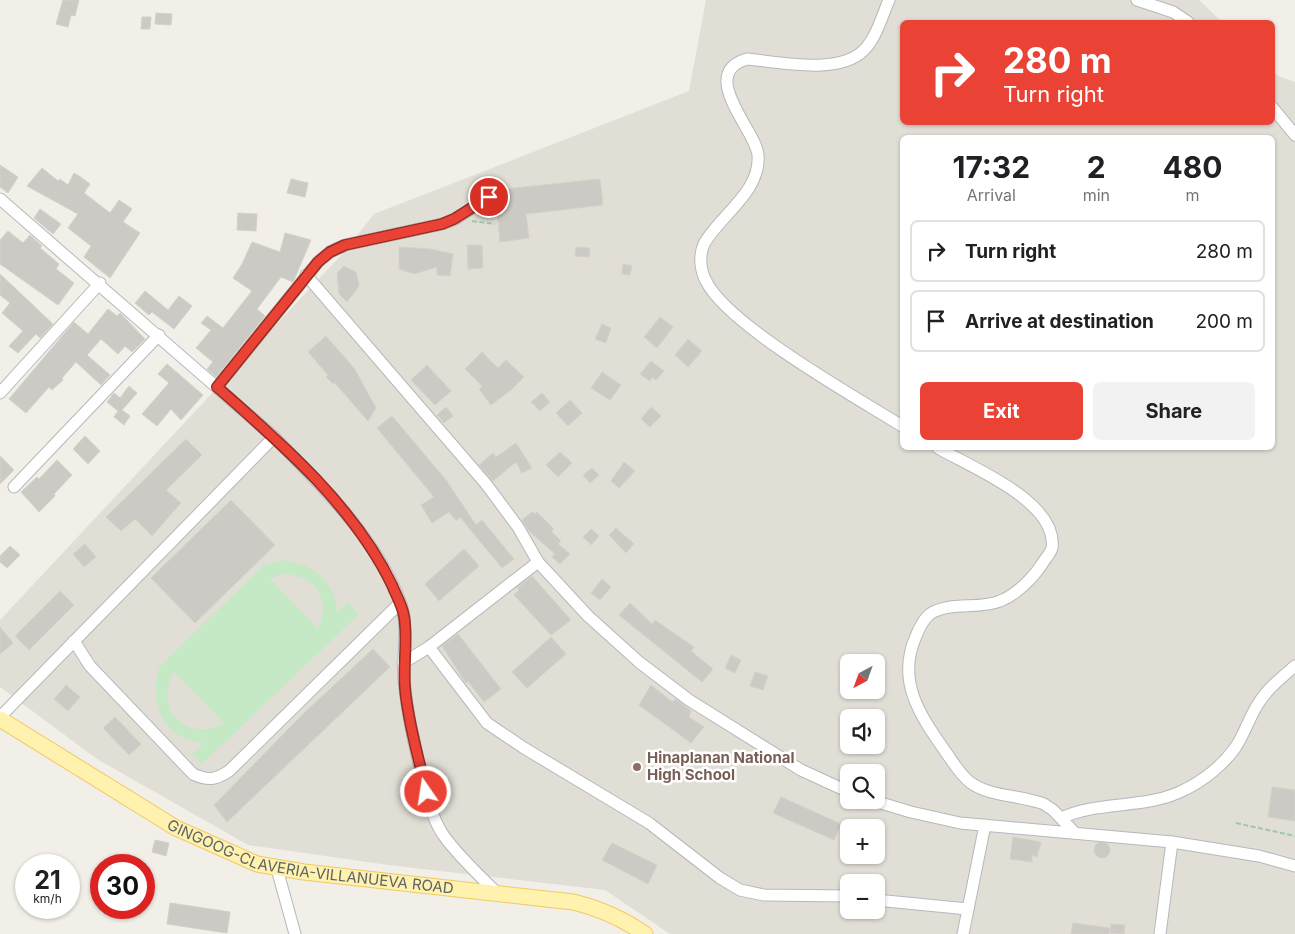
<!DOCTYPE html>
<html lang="en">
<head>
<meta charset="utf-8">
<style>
	:root { --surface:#fff; --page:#f2f2f2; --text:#202124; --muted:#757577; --line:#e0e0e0; --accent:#ea4335 }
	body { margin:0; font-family:Inter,sans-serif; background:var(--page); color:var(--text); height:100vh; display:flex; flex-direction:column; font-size:19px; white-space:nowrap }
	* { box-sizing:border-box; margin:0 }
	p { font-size:16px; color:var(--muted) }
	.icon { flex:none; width:28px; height:28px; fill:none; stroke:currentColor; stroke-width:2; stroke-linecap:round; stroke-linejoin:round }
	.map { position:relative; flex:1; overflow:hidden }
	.side { position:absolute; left:900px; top:135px; width:375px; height:315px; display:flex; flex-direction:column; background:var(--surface); border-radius:8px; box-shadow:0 1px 4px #0004 }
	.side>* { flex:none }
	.guide { position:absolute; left:900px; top:20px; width:375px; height:105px; border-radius:8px; box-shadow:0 1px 4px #0004; background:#ea4335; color:#fff; overflow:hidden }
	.needle { width:32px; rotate:221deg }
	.fabs { position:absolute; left:840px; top:654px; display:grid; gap:10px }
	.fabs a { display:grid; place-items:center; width:45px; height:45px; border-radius:8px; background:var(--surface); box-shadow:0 1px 4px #0004; font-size:25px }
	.speed { position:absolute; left:15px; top:854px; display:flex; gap:10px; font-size:25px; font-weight:700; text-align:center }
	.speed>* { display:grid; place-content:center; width:65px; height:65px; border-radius:50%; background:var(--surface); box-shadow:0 1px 4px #0004; line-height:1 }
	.speed small { font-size:12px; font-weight:400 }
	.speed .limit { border:8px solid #d22; background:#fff; color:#111 }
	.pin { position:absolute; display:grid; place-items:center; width:42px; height:42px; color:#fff; margin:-21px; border:2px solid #fff; border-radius:50%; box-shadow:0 1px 5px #0007 }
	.me { position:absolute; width:55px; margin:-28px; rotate:347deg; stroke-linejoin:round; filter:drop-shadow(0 0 4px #0008) }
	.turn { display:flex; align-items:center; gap:18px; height:105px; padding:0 20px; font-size:22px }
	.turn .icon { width:65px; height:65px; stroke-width:2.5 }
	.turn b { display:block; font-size:35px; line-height:42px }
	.eta { display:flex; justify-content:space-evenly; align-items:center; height:85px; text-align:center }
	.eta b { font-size:30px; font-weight:700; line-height:35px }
	.action { display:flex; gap:10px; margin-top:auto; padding:10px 20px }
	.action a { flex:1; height:58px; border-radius:8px; background:var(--accent); color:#fff; font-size:20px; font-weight:700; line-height:58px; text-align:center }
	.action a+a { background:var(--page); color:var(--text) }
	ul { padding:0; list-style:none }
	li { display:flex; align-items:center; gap:15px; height:62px; margin:0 10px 8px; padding:0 10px; border:2px solid var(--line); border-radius:8px }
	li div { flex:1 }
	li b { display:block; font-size:19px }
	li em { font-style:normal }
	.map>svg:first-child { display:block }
</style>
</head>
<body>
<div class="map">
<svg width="1295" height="934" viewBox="0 0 1295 934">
	<rect width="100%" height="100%" fill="#f1efe8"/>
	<path fill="#e1ded6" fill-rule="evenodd" d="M706 0H1199L1222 22H902V122H1272L1273 71 1278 76 1295 82V934H670L605 890 388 865 248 845 97 759 0 687V620L344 252 374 214 689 91ZM902 138H1272V448H902ZM849 662H876V690H849ZM849 718H876V745H849ZM849 772H876V800H849ZM849 828H876V855H849ZM849 882H876V910H849Z"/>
	<path fill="#c5e8c5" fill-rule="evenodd" d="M283 560C313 564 335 580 337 612L348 602 359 614 202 764 192 754 204 743C162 740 148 702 160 666L265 564ZM281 574C314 574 332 597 318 629L270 579ZM174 672H175L224 723C187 744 152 709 174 672Z"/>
	<g fill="#cccac5" stroke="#d6d1c6">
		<path d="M63 0H79L75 16 71 15 68 27 56 24Z"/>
		<path d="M156 13 172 14 171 25 155 24Z"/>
		<path d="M142 17H151L150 29H141Z"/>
		<path d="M0 165 18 177 8 193 0 187Z"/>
		<path d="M42 168 58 181 60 179 68 185 74 173 82 178 90 184 84 193 110 213 119 200 132 209 123 222 140 233 110 278 84 257 91 246 68 228 78 214 27 186Z"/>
		<path d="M291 179 308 183 305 197 287 193Z"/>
		<path d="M600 179 603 205 526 214 529 238 500 242 495 190Z"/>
		<path d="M40 209 61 224 53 234 34 218Z"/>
		<path d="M238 213 257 214 256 231 237 230Z"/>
		<path d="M8 231 23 243 30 235 42 246 40 248 59 264 56 269 74 283 58 305 0 264V240Z"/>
		<path d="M285 233 311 240 294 280 293 282 281 277 257 309 265 316 216 377 207 369 213 362 196 348 211 330 201 323 207 316 223 328 252 291 233 278 242 264 252 242 280 252Z"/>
		<path d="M467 245H482L483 268 468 269Z"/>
		<path d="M399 247 431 249 453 254 450 276 437 275V267L414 274 399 269Z"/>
		<path d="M576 247 590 248 589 257 575 256Z"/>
		<path d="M623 264 632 266 630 275 622 274Z"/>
		<path d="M344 266 356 272 359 286 347 302 339 294 337 273Z"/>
		<path d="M0 274 53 324 40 338 36 334 18 353 9 346 23 331 2 313 10 303 0 295Z"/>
		<path d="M145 291 168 310 179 296 192 306 174 329 152 312 149 315 135 303Z"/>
		<path d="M108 309 117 316 120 313 145 339 132 352 125 346 118 354 101 339 87 355 110 375 101 385 76 362 62 378 63 380 52 390 49 387 26 413 9 399 74 322 88 334Z"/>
		<path d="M660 317 673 327 657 348 644 337Z"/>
		<path d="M602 324 611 328 606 343 595 339Z"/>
		<path d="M326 336 354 368 376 408 368 421 334 382 333 384 326 377 328 375 308 352Z"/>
		<path d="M688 339 702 351 688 367 675 355Z"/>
		<path d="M482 352 498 368 506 360 524 377 511 390 491 405 479 389 482 386 465 369Z"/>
		<path d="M651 361 664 371 656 380 652 377 650 381 640 374Z"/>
		<path d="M167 364 203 395 181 420 171 409 157 426 142 414 169 383 158 374Z"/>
		<path d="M427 365 451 391 435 405 411 380Z"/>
		<path d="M602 372 621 385 610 400 591 388Z"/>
		<path d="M129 386 137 393 122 410 130 416 124 425 114 417 118 411 107 402 114 393 120 398Z"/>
		<path d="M542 393 550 402 540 411 531 402Z"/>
		<path d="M570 400 582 413 568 426 556 413Z"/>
		<path d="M446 407 453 416 444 423 437 415Z"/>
		<path d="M651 407 661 416 650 427 641 419Z"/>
		<path d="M392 416 446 480 476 525 482 520 514 559 502 568 460 517 456 521 449 512 432 523 421 505 434 497 377 428Z"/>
		<path d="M85 436 100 451 88 464 73 449Z"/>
		<path d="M186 439 202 455 166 490 181 503 152 536 135 519 121 531 106 517Z"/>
		<path d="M516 443 532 468 522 473 516 462 493 481 479 465 493 453 496 457Z"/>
		<path d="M560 452 572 463 558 477 546 465Z"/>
		<path d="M0 456 14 470 0 484Z"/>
		<path d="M57 460 72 475 54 494 55 496 39 512 21 492 37 477 39 479Z"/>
		<path d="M624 462 635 471 619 488 611 481Z"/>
		<path d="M592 468 599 475 590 483 583 475Z"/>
		<path d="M231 500 275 545 195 623 151 578Z"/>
		<path d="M532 512 535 514 537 512 554 529 551 531 561 541 558 544 570 554 560 564 552 557 555 554 529 531 522 520Z"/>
		<path d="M616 528 634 544 626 553 609 535Z"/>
		<path d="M591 529 599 536 591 545 583 537Z"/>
		<path d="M85 544 96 557 84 567 73 554Z"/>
		<path d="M10 546 20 555 7 568 0 562V556Z"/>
		<path d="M464 549 479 566 439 601 425 584Z"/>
		<path d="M532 576 571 620 551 635 514 595 519 590 517 588Z"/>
		<path d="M602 579 611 587 600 600 591 593Z"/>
		<path d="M60 591 74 605 29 650 15 636Z"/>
		<path d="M630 603 652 624 655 620 694 647 691 651 713 669 702 682 619 615Z"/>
		<path d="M0 627 13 643 0 654Z"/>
		<path d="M458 634 501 689 484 702 468 681 466 683 442 646Z"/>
		<path d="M551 637 566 654 527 688 512 672Z"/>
		<path d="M373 649 390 667 227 822 214 805 304 713Z"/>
		<path d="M731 655 741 660 735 673 725 668Z"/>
		<path d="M755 672 768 676 763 690 750 686Z"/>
		<path d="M66 685 80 697 68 711 54 699Z"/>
		<path d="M651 685 672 702 676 699 691 711 689 717 704 727 691 743 639 705Z"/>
		<path d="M115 717 141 744 129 755 103 728Z"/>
		<path d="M1272 787 1295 790V821L1268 817Z"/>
		<path d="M781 797 841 824 834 840 773 813Z"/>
		<path d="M1013 837 1041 842 1037 857 1032 855V862L1010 859Z"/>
		<path d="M155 840 169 843 166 856 152 852Z"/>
		<circle cx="1102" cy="850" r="8"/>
		<path d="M612 843 657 865 648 884 602 860Z"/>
		<path d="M170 903 230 912 227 933 167 924Z"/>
		<path d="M1073 923 1110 928 1109 934H1071Z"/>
		<path d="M1111 924 1125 925 1124 934 1110 933Z"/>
	</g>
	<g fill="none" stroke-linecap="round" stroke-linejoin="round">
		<defs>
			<g id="minor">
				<path d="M889 0C882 16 876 39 863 51 838 75 779 62 747 59 697 74 756 130 758 155 761 192 720 215 704 244 699 255 700 270 706 281 727 325 857 398 902 426"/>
				<path d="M1137 0 1173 12 1188 22"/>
				<path d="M1272 107 1295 135"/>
				<path d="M0 199 274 437C322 486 377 539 401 604 409 628 402 655 404 679 407 713 414 743 422 776 428 797 431 817 444 836 459 857 479 875 498 894"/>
				<path d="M306 275 486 484 518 527 538 562 588 616 639 662 689 700 801 770 849 792"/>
				<path d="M217 387 318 262 330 252 345 245 442 224 455 219 489 197"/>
				<path d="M0 393 100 283"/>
				<path d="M938 448C970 467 1058 501 1052 548 1051 553 1045 559 1042 564 1033 578 1016 595 1000 601 978 610 950 601 930 614 923 619 919 629 916 636 896 681 920 715 945 751 953 762 960 775 971 783 991 797 1021 795 1044 804L1053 810 1075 833"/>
				<path d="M14 487 159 335"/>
				<path d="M74 641 90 666 193 774C208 781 215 780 229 771L400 603"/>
				<path d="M429 647 487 723 524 748 649 823 720 878 740 890 764 895 849 896"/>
				<path d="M403 663 429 647 538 562"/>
				<path d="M0 717 274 437"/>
				<path d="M871 800 911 812 960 823 1172 842 1259 856 1295 866"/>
				<path d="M1061 818C1100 800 1147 810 1186 789 1204 780 1223 765 1235 748 1244 735 1249 718 1258 704 1267 689 1281 678 1295 666"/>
				<path d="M277 869 295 934"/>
				<path d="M876 900 968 909"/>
				<path d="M963 934 985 825"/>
				<path d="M1160 934 1172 842"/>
			</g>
			<g id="major">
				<path id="s1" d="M0 719 176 828 257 864 304 872 573 902C599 908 623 919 645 934"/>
			</g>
		</defs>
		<use href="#minor" stroke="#b5b8bc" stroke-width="13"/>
		<use href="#major" stroke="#f2c960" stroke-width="17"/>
		<g stroke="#9cc7a9" stroke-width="2" stroke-dasharray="5 2.5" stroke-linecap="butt">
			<path d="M472 221 495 224"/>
			<path d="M1236 823 1295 836"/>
		</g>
		<use href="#minor" stroke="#fff" stroke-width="11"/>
		<use href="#major" stroke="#fff2af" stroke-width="15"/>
	</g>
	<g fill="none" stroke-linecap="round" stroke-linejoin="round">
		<defs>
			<path id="route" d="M426 792C419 757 408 724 405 688 403 665 408 638 404 616 402 605 396 595 392 585 354 506 281 443 217 387L318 262 330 252 345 245 442 224 454 219 489 197"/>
		</defs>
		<use href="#route" stroke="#982c22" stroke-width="12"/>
		<use href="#route" stroke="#ea4335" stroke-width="9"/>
	</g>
	<circle fill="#8d6e63" stroke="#fff" stroke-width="2" cx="637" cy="767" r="5"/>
	<g text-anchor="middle" stroke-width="5" stroke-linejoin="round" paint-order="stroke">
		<g font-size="15" font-weight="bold" fill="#785e54" stroke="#fff" text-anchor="start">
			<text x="647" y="763">Hinaplanan National<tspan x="647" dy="17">High School</tspan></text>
		</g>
		<g font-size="15" fill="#5f6368" stroke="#fff">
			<text dy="5" stroke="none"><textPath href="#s1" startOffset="346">GINGOOG-CLAVERIA-VILLANUEVA ROAD</textPath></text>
		</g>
	</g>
</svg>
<div class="fabs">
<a><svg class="needle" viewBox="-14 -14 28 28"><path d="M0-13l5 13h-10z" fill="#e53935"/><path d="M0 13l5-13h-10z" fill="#757577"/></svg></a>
<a><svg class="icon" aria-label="sound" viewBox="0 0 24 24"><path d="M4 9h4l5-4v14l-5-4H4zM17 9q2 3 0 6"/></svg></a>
<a><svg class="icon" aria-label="search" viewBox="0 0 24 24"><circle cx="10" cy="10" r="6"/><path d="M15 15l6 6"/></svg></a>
<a>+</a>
<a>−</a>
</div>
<div class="speed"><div>21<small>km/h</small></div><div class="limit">30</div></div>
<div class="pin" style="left:489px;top:197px;background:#d93025"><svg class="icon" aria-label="arrive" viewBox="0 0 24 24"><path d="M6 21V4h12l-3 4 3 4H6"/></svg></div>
<svg class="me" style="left:426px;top:792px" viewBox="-20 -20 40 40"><circle r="17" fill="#ea4335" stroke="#fff" stroke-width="3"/><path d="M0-11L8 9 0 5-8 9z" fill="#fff"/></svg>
<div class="guide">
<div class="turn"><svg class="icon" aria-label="right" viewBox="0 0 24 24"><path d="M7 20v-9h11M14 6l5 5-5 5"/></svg><div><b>280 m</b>Turn right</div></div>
</div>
<section class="side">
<div class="eta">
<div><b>17:32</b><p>Arrival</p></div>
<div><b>2</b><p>min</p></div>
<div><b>480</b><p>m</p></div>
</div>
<ul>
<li><svg class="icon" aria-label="right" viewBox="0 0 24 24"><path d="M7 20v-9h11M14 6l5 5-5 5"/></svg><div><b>Turn right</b></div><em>280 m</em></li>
<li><svg class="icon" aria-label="arrive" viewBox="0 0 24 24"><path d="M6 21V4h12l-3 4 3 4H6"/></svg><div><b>Arrive at destination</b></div><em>200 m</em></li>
</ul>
<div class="action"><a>Exit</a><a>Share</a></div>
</section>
</div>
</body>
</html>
